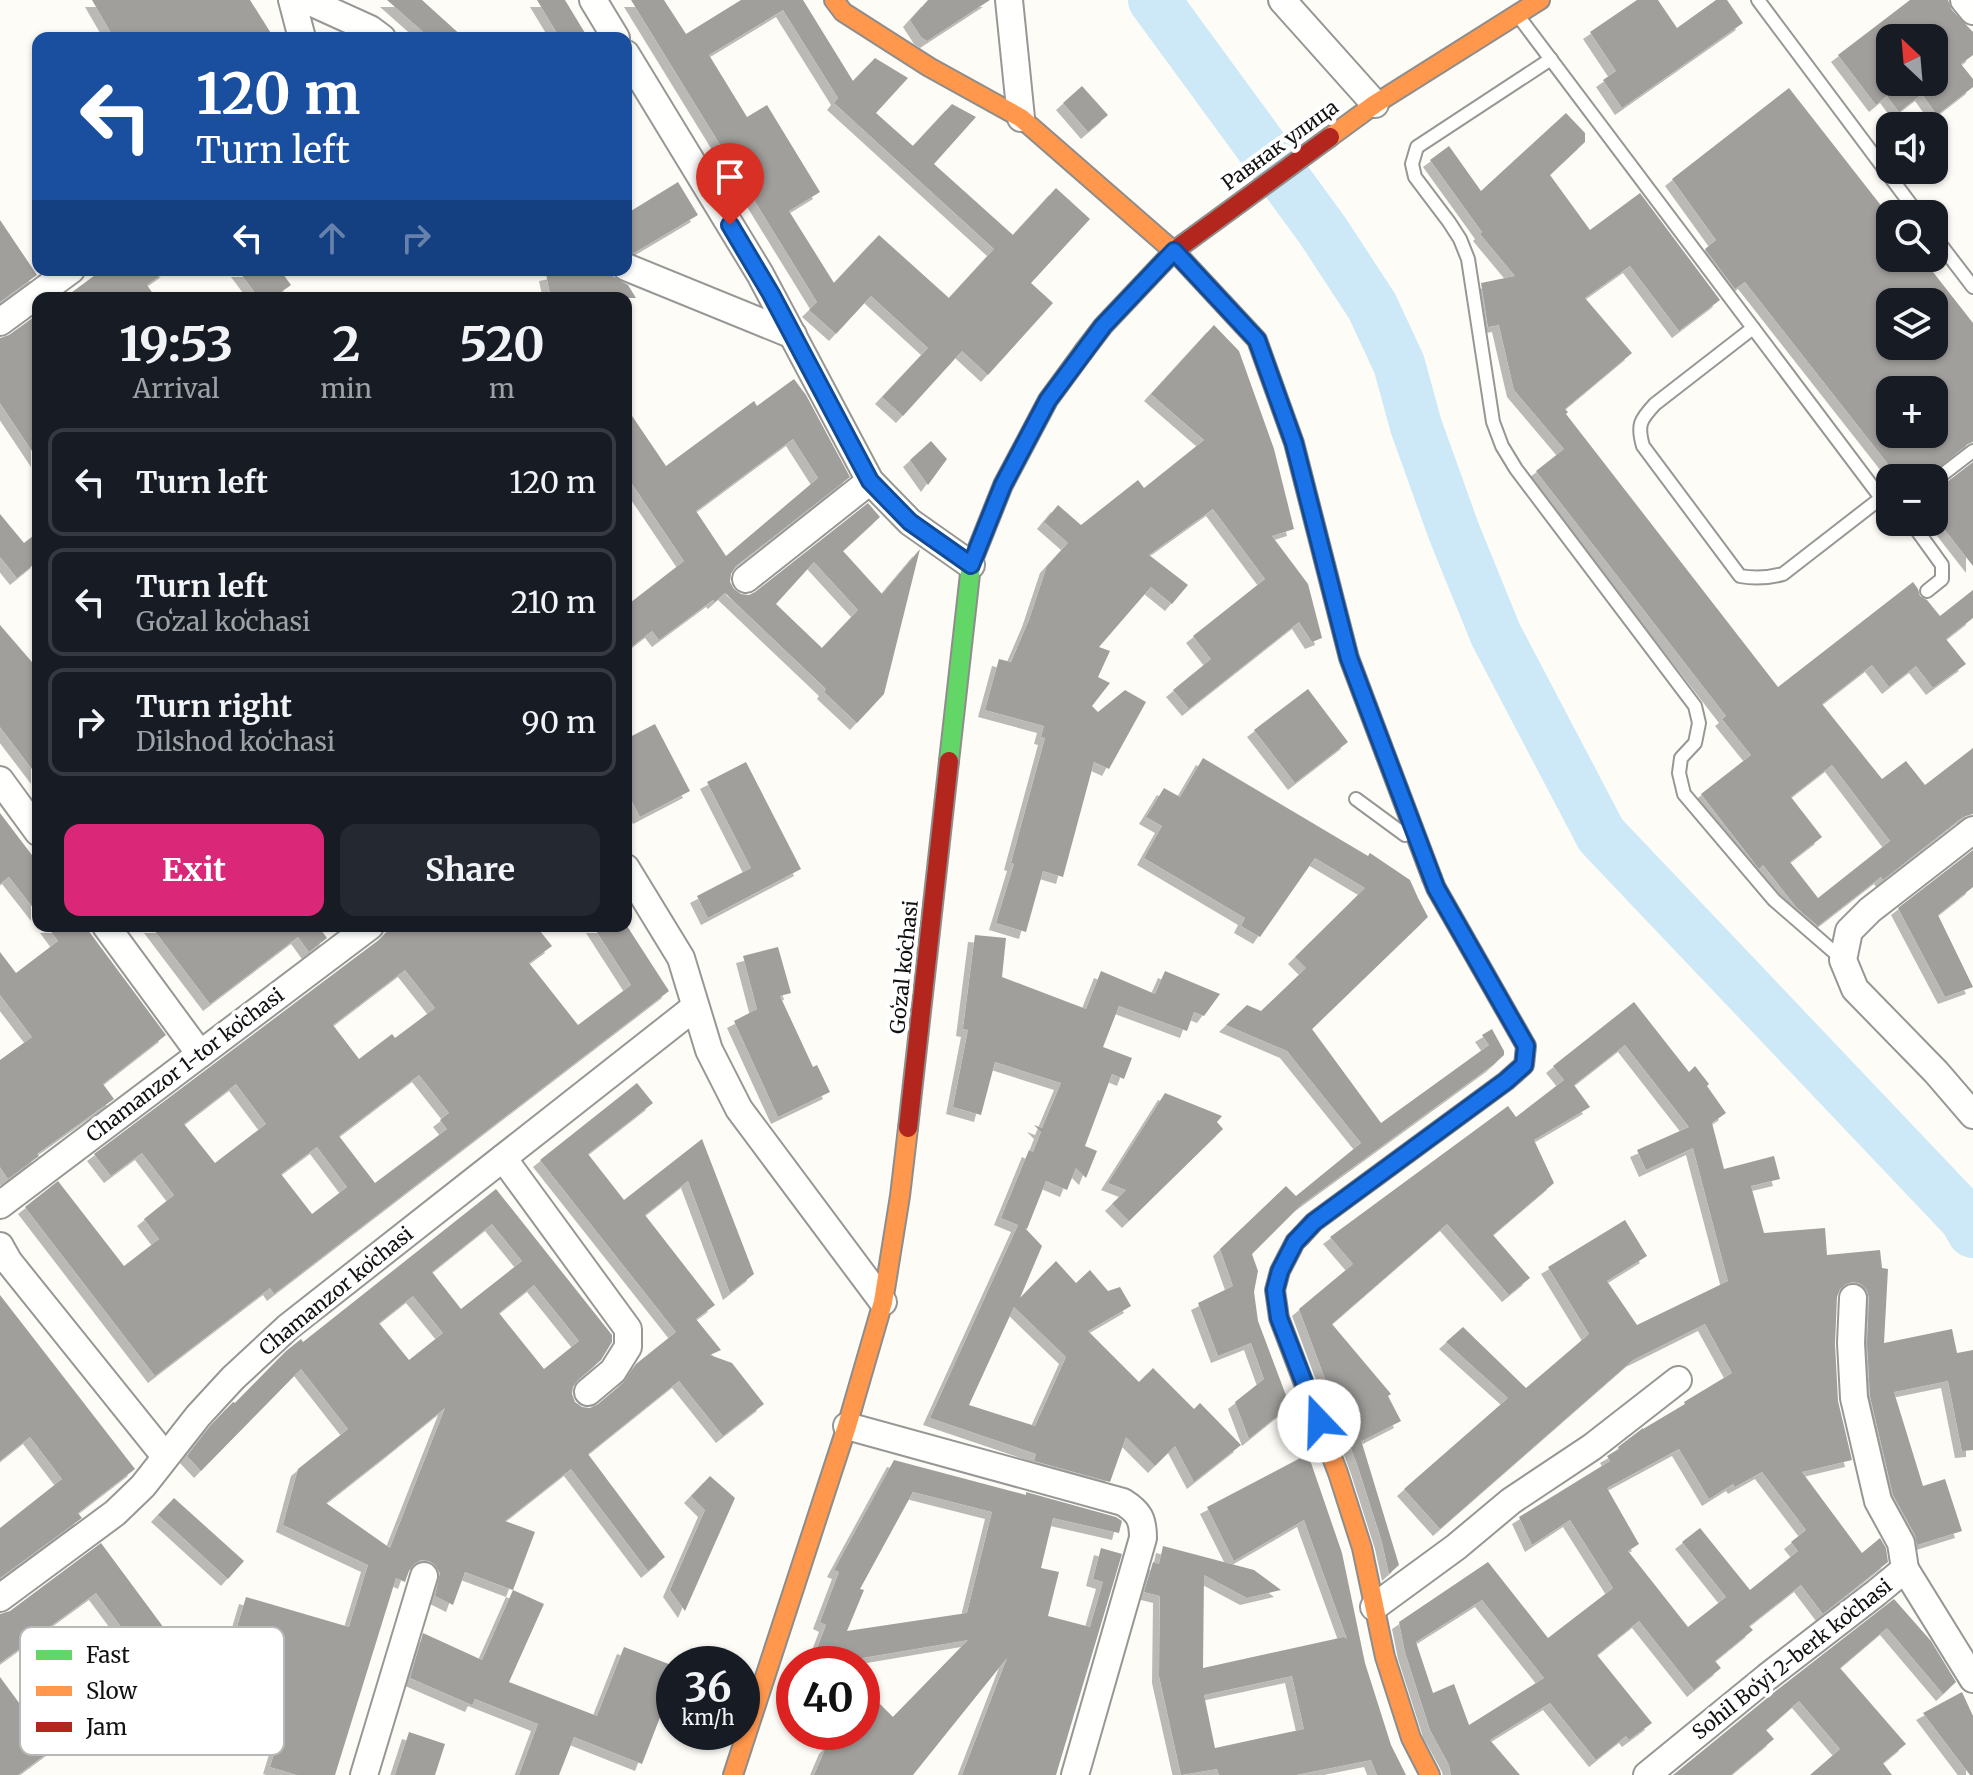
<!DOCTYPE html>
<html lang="en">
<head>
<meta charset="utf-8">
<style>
	:root { --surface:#171b24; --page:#242831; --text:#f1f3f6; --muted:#9ea1a6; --line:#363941; --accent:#db2777 }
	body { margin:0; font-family:Merriweather,serif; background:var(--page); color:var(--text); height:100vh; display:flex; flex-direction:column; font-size:30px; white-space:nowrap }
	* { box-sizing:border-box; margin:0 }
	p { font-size:26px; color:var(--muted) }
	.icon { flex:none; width:44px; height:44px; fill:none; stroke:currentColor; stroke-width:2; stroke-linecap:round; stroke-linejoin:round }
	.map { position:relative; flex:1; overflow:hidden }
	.details { position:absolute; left:32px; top:292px; width:600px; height:640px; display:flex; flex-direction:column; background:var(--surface); border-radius:16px; box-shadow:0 2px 6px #0004 }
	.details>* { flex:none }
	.top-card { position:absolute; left:32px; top:32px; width:600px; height:244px; border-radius:16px; box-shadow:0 2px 6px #0004; background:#1a4fa0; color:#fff; overflow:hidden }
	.needle { width:52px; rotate:334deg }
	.buttons { position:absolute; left:1876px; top:24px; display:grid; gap:16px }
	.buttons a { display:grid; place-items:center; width:72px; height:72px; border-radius:16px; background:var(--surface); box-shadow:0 2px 6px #0004; font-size:40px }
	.speed { position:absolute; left:656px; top:1646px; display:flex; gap:16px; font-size:40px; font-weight:700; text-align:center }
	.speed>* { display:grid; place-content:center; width:104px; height:104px; border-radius:50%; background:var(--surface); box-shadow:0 2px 6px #0004; line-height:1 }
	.speed small { font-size:20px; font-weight:400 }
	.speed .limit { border:12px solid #d22; background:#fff; color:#111 }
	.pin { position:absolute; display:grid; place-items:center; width:68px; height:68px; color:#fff; margin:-82px -34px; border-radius:50% 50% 50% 0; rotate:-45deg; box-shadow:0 0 8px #0007 }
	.pin .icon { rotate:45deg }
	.me { position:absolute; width:88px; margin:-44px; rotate:339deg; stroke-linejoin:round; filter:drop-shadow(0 0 6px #0008) }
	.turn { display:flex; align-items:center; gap:28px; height:168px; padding:0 32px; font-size:36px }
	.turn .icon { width:104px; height:104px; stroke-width:2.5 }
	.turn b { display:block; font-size:56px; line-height:68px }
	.lanes { display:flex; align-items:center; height:76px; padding:0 32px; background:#0003; justify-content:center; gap:40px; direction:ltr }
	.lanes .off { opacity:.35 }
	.eta { display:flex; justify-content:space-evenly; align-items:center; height:136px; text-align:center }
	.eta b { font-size:48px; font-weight:700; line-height:56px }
	.cta { display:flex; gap:16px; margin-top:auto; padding:16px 32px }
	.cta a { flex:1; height:92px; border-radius:16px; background:var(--accent); color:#fff; font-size:32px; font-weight:700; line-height:92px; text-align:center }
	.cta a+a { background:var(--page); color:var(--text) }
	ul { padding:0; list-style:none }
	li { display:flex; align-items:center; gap:24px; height:108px; margin:0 16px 12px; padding:0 16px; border:4px solid var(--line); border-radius:16px }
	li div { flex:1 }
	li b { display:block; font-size:30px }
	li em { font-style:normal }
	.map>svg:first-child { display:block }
</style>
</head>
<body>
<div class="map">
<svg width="1973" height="1775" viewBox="0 0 1973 1775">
	<defs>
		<filter id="shadow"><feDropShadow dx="-7" dy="7" stdDeviation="0" flood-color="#0004"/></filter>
	</defs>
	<rect width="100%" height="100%" fill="#fdfcf7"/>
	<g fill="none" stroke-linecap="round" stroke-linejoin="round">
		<path stroke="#cde8f7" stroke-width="52" d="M1154 0 1323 231 1372 306 1399 364 1416 426 1454 532 1496 635 1601 835 1965 1218 1973 1232"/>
	</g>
	<g fill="#a19f9c" fill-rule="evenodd" filter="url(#shadow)">
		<path d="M92 0H250L274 38H114Z"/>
		<path d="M387 0H422L464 38H430Z"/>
		<path d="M537 0H565L588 38H560Z"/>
		<path d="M631 0H664L686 34 741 0H803L853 81 875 58 908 78 876 113 913 146 952 104 976 117 934 164 1013 235 1056 188 1090 219 1031 283 1053 303 988 375 962 351 903 416 882 397 928 348 871 296 836 334 809 310 817 302ZM783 10 838 98 834 103 994 249 949 298 879 235 834 283 789 211 820 192 767 105 747 117 709 55Z"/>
		<path d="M928 0H990L927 41 921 37 910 20Z"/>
		<path d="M1637 0H1658L1677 28 1716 0H1727L1743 23 1622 108 1603 80 1616 71 1590 32Z"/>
		<path d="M1910 0H1948L1952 10 1973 32V55L1961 64 1973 79V87L1937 115 1922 94 1899 112 1887 96 1876 105 1838 55ZM1890 38H1934V82H1890Z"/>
		<path d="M1082 86 1108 115 1088 132 1063 103Z"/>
		<path d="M1789 88 1890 217V258H1922L1973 323V442L1968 444 1926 478H1899L1745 282 1735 289 1705 249 1716 240 1672 179ZM1890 302H1934V346H1890ZM1890 390H1934V434H1890Z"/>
		<path d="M1566 113 1585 133V142L1550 175 1590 230 1640 193 1720 300 1679 331 1630 266 1585 298 1632 353 1565 409 1568 412 1566 414 1778 687 1913 582 1918 589 1920 596 1927 600 1940 616 1973 590V618L1946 639 1966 664 1933 688 1916 666 1889 687 1872 665 1822 704 1882 779 1906 761 1925 785 1973 748V814L1963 817 1883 880 1881 877 1818 926 1797 908 1763 865 1759 869 1701 794 1751 755 1722 719 1726 716 1536 471 1564 449 1514 390 1499 325 1488 327 1481 283 1515 276 1480 234 1482 232 1430 160 1449 146 1481 191ZM1832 765 1890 841 1818 898 1790 862 1822 837 1791 797Z"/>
		<path d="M678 182 698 215 634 253 626 251V214Z"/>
		<path d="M0 220 37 275 0 302Z"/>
		<path d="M102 270H168L147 285 156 298H64Z"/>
		<path d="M238 270H280L291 285 273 298H259Z"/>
		<path d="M566 270H610L614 277 628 285 636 298H551L546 274Z"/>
		<path d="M38 314V460L0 403V338L9 335Z"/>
		<path d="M1214 325 1239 351 1274 449 1294 529 1272 536 1308 584 1322 638 1312 642 1299 622 1189 709 1173 690 1211 659 1193 636 1265 579 1213 509 1149 555 1188 585 1172 604 1151 587 1099 647 1110 651 1098 677 1110 683 1092 706 1098 712 1125 690 1146 702 1109 769 1094 762 1063 877 1043 871 1026 932 996 923 1014 864 1011 863 1045 738 1041 737 1044 726 985 710 999 659 1011 662 1029 620 1047 566 1068 543 1044 522 1058 505 1081 525 1138 480 1144 488 1204 440 1151 394Z"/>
		<path d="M794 379 806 395 850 477 736 566 731 574 730 582 734 589 741 594 749 595 755 592 868 503 880 517 843 551 882 594 920 549 884 694 857 723 824 692 826 689 725 593 715 602 713 600 659 640 652 631 626 651V606L684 561 626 475V407L666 466 754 401 757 406ZM793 439 818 478 726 556 696 511ZM814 562 858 610 822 648 776 604Z"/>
		<path d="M931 441 947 459 928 485 910 460Z"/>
		<path d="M1973 462V566L1934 516V490L1939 488Z"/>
		<path d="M0 514 24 543 38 532V561L17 578 0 557Z"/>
		<path d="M0 625 38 669V777L0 727Z"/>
		<path d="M1308 689 1348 742 1295 783 1254 730Z"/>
		<path d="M655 724 690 791 640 817 626 790V739Z"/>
		<path d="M1203 758 1368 856 1370 853 1410 880 1418 898 1428 917 1312 1029 1381 1123 1489 1045 1482 1035 1492 1029 1504 1051V1055L1493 1065 1301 1205 1252 1254 1258 1271 1254 1292 1258 1321 1290 1406 1249 1439 1235 1402 1264 1379 1251 1343 1218 1356 1198 1303 1233 1286 1220 1249 1286 1186 1296 1196 1361 1143 1287 1051 1226 1025 1247 1005 1261 1011 1306 968 1295 957 1365 888 1315 858 1260 937 1241 926 1245 918 1144 858 1162 826 1146 817 1164 788 1180 797Z"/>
		<path d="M746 762 801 869 708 918 697 896 751 868 707 782Z"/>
		<path d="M0 813 38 863V914L9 877 0 884Z"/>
		<path d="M1973 850V887L1938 915 1973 987 1945 997 1898 908Z"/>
		<path d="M47 926H85L166 1035 103 1084 114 1099 37 1154 39 1156 8 1179 0 1167V1060L32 1037 0 995V952L16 973 58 941Z"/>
		<path d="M151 926H318L327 938 309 952 298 937 210 1004Z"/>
		<path d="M392 926H536L552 946 529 963 578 1025 631 985 593 926H627L669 991 274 1294 270 1288 155 1376 25 1207 58 1181 124 1266 159 1239 144 1219 174 1195 142 1153 111 1176 94 1154 380 939ZM405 970 435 1008 395 1038 392 1034 359 1059 333 1025ZM419 1075 449 1113 440 1120 447 1129 375 1183 339 1136ZM236 1084 266 1124 215 1163 184 1124ZM317 1147 347 1187 312 1214 281 1174Z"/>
		<path d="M975 935 1006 938 1002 977 1086 1009 1101 971 1155 994 1165 971 1220 994 1204 1016 1194 1012 1187 1031 1119 1006 1103 1047 1132 1058 1124 1079 1112 1074 1085 1146 1097 1151 1086 1178 1076 1168 1067 1190 1046 1181 1027 1229 1025 1228 1042 1246 1020 1298 1056 1261 1076 1283 1090 1270 1108 1291 1120 1287 1131 1306 1088 1331 1139 1382 1153 1368 1194 1409 1200 1403 1241 1445 1194 1482 1175 1446 1155 1466 1126 1437 1110 1482 1034 1461 1036 1454 930 1418 1018 1225 1001 1218 1029 1150 1033 1152 1041 1132 1034 1125 1042 1128 1061 1083 995 1062 981 1115 953 1107 968 1030 963 1029ZM1014 1307 1066 1357 1035 1426 969 1405Z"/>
		<path d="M778 947 791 993 780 996 813 1067 817 1065 830 1092 778 1117 734 1021 757 1009 743 956Z"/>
		<path d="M1634 1002 1689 1072 1695 1066 1709 1084 1707 1086 1726 1113 1712 1123 1724 1169 1774 1156 1780 1179 1751 1186 1764 1233 1825 1228 1827 1255 1880 1250 1882 1268 1888 1269 1884 1343 1952 1329 1957 1353 1973 1350V1450L1962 1451 1948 1381 1894 1392 1923 1486 1945 1479 1962 1531 1917 1545 1915 1535 1893 1495 1870 1396 1867 1343 1869 1298 1867 1290 1861 1284 1853 1282 1846 1284 1840 1289 1837 1297 1835 1344 1838 1401 1852 1460 1802 1472 1862 1553 1880 1538 1886 1548 1888 1562 1823 1614 1801 1585 1749 1626 1753 1630 1715 1661 1721 1668 1694 1690 1639 1621 1597 1655 1652 1723 1629 1740 1626 1736 1596 1760 1550 1703 1490 1740 1520 1775H1451L1449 1765 1430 1730 1405 1652 1399 1622 1488 1562 1548 1638 1613 1588 1570 1520 1532 1545 1519 1517 1610 1461 1607 1456 1619 1449 1618 1447 1643 1428V1429L1685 1404 1684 1402 1732 1373 1705 1324 1633 1360 1440 1529 1404 1489 1508 1398 1446 1342 1463 1327 1526 1388 1589 1334 1548 1267 1625 1220 1647 1256 1607 1281 1637 1325 1728 1281 1693 1148 1646 1170 1637 1150 1689 1127 1625 1045 1574 1085 1590 1107 1534 1140 1554 1183 1493 1235 1530 1278 1509 1295 1447 1224 1332 1324 1391 1394 1388 1396 1401 1421 1362 1441 1361 1440 1399 1565 1389 1574 1382 1542 1358 1467 1299 1309 1353 1264 1330 1237 1508 1106 1516 1117 1564 1080 1553 1066ZM1679 1449 1709 1499 1733 1484 1735 1487 1762 1472 1806 1530 1791 1542 1798 1551 1750 1590 1700 1528 1682 1542 1726 1597 1688 1627 1628 1551 1639 1544 1607 1488ZM1482 1600 1544 1678 1469 1725 1454 1684 1433 1693 1416 1642Z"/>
		<path d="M637 1083 653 1103 588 1154 624 1200 702 1139 754 1274 730 1293 688 1181 645 1215 715 1305 696 1319 721 1350 710 1355 732 1363 764 1404 723 1436 679 1381 588 1454 665 1557 648 1571 571 1469 505 1521 535 1532 513 1590 465 1572 453 1605 435 1596 440 1573 435 1565 429 1561 421 1560 414 1564 409 1571 405 1582 396 1578 335 1775H297L270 1767 278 1741 209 1721 246 1597 349 1627 368 1565 283 1525 298 1469 348 1429 301 1369 201 1471 187 1456 210 1426 233 1402 235 1403 286 1351 301 1339 303 1342 496 1189 612 1335V1342L601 1360 578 1380 573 1387 572 1394 575 1402 582 1407 590 1408 598 1404 623 1383 636 1364 676 1332 540 1160ZM492 1224 522 1261 461 1309 432 1272ZM534 1285 579 1341 544 1369 499 1313ZM413 1296 443 1333 409 1360 379 1323ZM445 1408 390 1548 326 1503 391 1452Z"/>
		<path d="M1165 1093 1222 1116 1217 1122 1223 1129 1129 1221 1112 1204 1126 1190 1108 1183Z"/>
		<path d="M0 1295 135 1469 78 1513 82 1518 0 1578V1528L62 1479 30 1437 0 1461Z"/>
		<path d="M1308 1454 1342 1553 1365 1663 1391 1745 1406 1775H1377L1371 1760 1296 1775H1219L1217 1769 1181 1775 1159 1676 1160 1596 1144 1592 1153 1562 1159 1564 1163 1546 1254 1570 1281 1590 1247 1598 1204 1575 1203 1668 1344 1637 1347 1639 1304 1520 1234 1561 1207 1507ZM1292 1676 1304 1729 1215 1748 1204 1695Z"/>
		<path d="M894 1460 1026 1495V1492L1116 1517 1122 1521 1119 1533 1053 1518 1041 1568 1059 1572 1048 1616 1090 1627 1103 1582 1093 1579 1101 1548 1122 1554 1056 1775H962L1007 1658 913 1775H814L826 1747 841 1732H862V1711L875 1699 893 1717 968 1640 827 1664H811L826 1625 820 1622 839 1572 834 1570ZM913 1492 992 1512 967 1613 847 1631 864 1590 860 1589Z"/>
		<path d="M710 1476 735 1498 685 1611 670 1590 705 1510 691 1496Z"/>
		<path d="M174 1498 244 1561 228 1579 158 1515Z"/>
		<path d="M101 1543 178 1647 151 1667 96 1593 0 1663V1614L10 1611Z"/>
		<path d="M513 1590 544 1604 509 1682 597 1716 624 1647 674 1666V1681L642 1764 574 1737 559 1775H519L538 1724 475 1699 472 1705 410 1678 423 1633 482 1660Z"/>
		<path d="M1894 1599 1931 1641 1956 1682 1943 1694 1887 1628 1840 1668 1906 1744 1883 1763 1892 1775H1810L1840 1749 1799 1701 1766 1730 1774 1739 1731 1775H1673L1777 1690Z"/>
		<path d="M0 1677 53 1749 18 1775H0Z"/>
		<path d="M1962 1692 1973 1716V1775H1970L1923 1713Z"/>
		<path d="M409 1732 445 1744 435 1775H395Z"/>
	</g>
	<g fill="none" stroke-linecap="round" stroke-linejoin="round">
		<defs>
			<g id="lane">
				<path d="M1758 0 1918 214"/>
				<path d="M1519 17 1881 498 1890 500"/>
				<path d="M1551 59 1417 147 1412 164 1415 177 1449 222 1460 239 1468 259 1493 422 1502 446 1516 469 1695 706 1699 723 1695 743 1681 758 1679 773 1684 794 1774 900 1842 959"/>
				<path d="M1934 236 1973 287"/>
				<path d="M1753 328 1655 404C1640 420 1637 425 1643 446L1740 576C1756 579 1768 578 1783 574L1881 498"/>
				<path d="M1934 481 1973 451"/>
				<path d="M1911 522 1942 565V579L1927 591"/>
				<path d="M1356 799 1405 835"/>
			</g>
			<g id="street">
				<path d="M292 0 302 38"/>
				<path d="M306 0 370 29 382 38"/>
				<path d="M593 0 616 38"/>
				<path d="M1009 0 1021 118"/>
				<path d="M1282 0 1375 104"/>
				<path d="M1964 0 1973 11"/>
				<path d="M626 54 760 274 870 481 910 522 971 565"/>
				<path d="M626 267 793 335"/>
				<path d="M0 322 71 270"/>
				<path d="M746 579 870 481"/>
				<path d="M0 780 38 832"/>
				<path d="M1973 830 1870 910 1849 931 1843 960 1855 989 1936 1072 1973 1115"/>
				<path d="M626 868 681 958 709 1050 739 1109 883 1302"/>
				<path d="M106 926 200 1054"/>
				<path d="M503 1158 628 1329V1347L613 1371 588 1392"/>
				<path d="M0 1205 370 926"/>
				<path d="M0 1246 9 1262 165 1456"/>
				<path d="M847 1426 1123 1502C1139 1512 1143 1519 1143 1538L1075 1775"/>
				<path d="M1905 1569 1973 1679"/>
				<path d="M0 1598 115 1513 143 1486 198 1416 233 1378 288 1327 695 1007"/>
				<path d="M1374 1607 1456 1547 1511 1501 1592 1447 1678 1380"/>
				<path d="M364 1775 424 1576"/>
				<path d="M1647 1775 1767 1677 1876 1593 1905 1569 1901 1543 1878 1501 1854 1398 1851 1343 1853 1298"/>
			</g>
			<g id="fast">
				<path d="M949 761 971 565 1003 485 1048 400 1084 351"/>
				<path d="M1301 1236 1314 1222 1506 1081 1524 1065 1526 1046 1436 888 1432 878"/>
			</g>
			<g id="slow">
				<path d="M834 0 843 12 929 67 1021 118 1178 255"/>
				<path d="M1330 137 1375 104 1540 0"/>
				<path d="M1301 1236 1295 1242 1280 1271 1275 1290 1279 1318 1338 1473 1362 1548 1385 1657 1411 1738 1430 1775"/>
				<path d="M733 1775 847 1426 883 1302 900 1196 908 1128"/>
			</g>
			<g id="jam">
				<path d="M1178 255 1257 340 1294 443 1349 658 1432 878"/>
				<path d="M1084 351 1103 326 1174 251 1330 137"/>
				<path d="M908 1128 949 761"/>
			</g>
		</defs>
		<use href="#lane" stroke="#979795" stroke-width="16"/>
		<use href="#street" stroke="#979795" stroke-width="30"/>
		<use href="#fast" stroke="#8e8d8b" stroke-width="22"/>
		<use href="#slow" stroke="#8e8d8b" stroke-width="22"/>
		<use href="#jam" stroke="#8e8d8b" stroke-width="22"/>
		<use href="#lane" stroke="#fffffe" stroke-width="12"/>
		<use href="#street" stroke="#fffffe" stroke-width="26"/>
		<use href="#fast" stroke="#63d668" stroke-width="18"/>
		<use href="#slow" stroke="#ff974d" stroke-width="18"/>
		<use href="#jam" stroke="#b3261e" stroke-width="18"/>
	</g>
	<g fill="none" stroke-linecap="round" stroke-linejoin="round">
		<defs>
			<path id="route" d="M730 225 771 294 870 481 910 522 971 565 1003 485 1048 400 1103 326 1174 251 1257 340 1294 443 1349 658 1436 888 1526 1046 1524 1065 1506 1081 1314 1222 1295 1242 1280 1271 1275 1290 1279 1318 1319 1421"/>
		</defs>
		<use href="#route" stroke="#114b97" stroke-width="20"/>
		<use href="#route" stroke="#1a73e8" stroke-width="14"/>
	</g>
	<g text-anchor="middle" stroke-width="8" stroke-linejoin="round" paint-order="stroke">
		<g font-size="20" fill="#111" stroke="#fff">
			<text transform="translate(1280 145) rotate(-36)" y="7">Равнак улица</text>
			<text transform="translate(904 967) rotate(-84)" y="7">Goʻzal koʻchasi</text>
			<text transform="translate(185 1065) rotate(-37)" y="7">Chamanzor 1-tor koʻchasi</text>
			<text transform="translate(336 1291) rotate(-39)" y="7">Chamanzor koʻchasi</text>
			<text transform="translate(1792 1659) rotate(-38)" y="7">Sohil Boʻyi 2-berk koʻchasi</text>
		</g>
	</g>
	<rect x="20" y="1627" width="264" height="128" rx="12" fill="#fff" stroke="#b8b8b8" stroke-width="2"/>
	<rect x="36" y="1650" width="36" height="10" fill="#63d668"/>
	<rect x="36" y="1686" width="36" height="10" fill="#ff974d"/>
	<rect x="36" y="1722" width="36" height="10" fill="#b3261e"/>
	<g font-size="22" fill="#111">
		<text x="86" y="1663">Fast</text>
		<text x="86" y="1699">Slow</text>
		<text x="86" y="1735">Jam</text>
	</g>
</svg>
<div class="buttons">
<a><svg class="needle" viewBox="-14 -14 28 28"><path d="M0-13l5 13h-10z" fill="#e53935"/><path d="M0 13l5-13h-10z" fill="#9ea1a6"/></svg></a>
<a><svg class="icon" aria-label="sound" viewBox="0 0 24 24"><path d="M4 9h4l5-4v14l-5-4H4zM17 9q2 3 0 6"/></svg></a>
<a><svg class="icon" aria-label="search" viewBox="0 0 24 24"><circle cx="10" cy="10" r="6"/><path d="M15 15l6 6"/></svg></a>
<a><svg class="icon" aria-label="layers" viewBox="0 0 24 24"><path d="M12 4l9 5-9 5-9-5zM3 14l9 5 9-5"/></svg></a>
<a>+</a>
<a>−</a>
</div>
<div class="speed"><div>36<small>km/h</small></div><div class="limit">40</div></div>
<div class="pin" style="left:730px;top:225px;background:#d93025"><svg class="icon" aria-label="arrive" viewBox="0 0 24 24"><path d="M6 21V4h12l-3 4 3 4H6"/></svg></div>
<svg class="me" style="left:1319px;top:1421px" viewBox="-20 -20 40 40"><circle r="19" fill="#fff"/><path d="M0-13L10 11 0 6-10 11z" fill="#1a73e8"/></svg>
<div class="top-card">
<div class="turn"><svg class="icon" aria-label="left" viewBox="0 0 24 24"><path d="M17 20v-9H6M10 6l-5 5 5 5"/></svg><div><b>120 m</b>Turn left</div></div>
<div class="lanes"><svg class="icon" aria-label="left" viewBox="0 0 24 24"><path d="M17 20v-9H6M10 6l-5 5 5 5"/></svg><svg class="icon off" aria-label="ahead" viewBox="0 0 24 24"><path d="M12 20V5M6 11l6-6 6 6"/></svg><svg class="icon off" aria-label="right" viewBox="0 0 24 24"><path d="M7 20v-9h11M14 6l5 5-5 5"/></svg></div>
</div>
<section class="details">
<div class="eta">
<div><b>19:53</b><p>Arrival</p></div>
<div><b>2</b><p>min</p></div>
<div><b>520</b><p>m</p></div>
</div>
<ul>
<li><svg class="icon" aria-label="left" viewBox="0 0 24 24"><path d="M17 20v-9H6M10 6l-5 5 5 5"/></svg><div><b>Turn left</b></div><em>120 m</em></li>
<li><svg class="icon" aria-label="left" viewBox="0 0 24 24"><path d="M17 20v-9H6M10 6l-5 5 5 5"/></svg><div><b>Turn left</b><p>Goʻzal koʻchasi</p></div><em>210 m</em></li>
<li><svg class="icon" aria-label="right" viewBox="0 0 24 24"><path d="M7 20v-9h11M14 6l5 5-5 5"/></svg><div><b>Turn right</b><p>Dilshod koʻchasi</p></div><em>90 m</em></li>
</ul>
<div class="cta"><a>Exit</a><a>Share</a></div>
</section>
</div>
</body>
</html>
